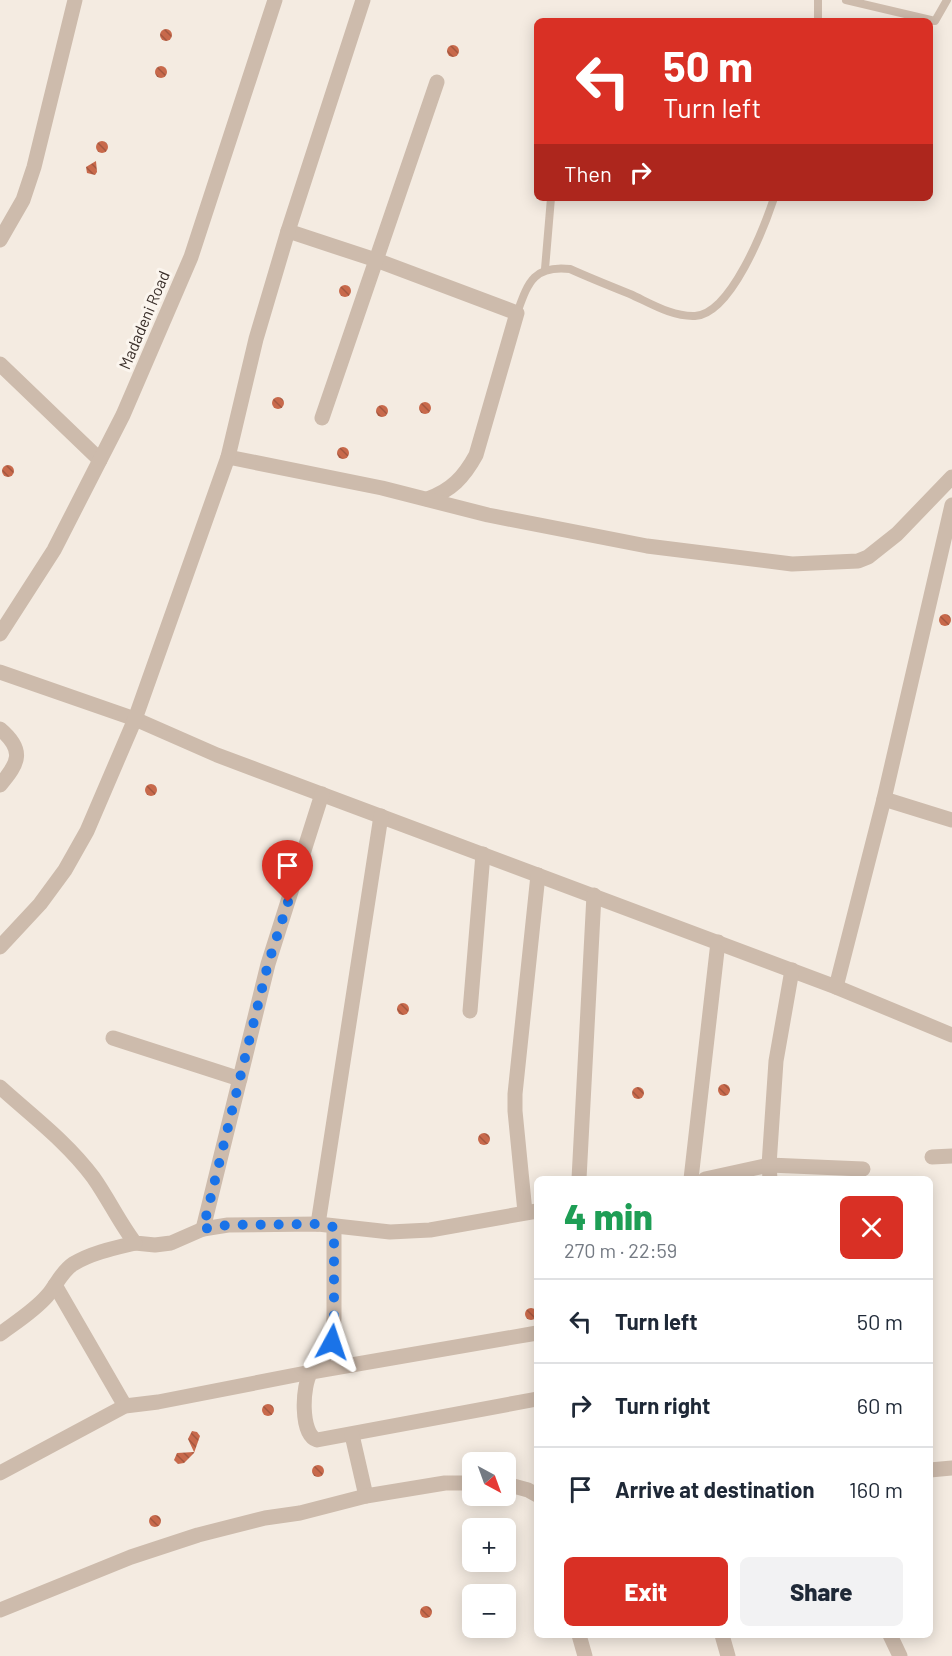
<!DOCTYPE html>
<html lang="en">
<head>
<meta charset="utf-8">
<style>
	:root { --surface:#fff; --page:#f2f2f3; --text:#1f2937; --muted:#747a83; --line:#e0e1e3; --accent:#d93025 }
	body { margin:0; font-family:Barlow,sans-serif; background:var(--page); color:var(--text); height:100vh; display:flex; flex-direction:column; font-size:22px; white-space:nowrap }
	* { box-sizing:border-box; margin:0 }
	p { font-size:20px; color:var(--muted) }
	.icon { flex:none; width:33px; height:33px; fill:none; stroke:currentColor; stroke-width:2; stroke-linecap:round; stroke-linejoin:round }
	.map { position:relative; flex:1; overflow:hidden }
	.sheet { position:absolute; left:534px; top:1176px; width:399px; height:462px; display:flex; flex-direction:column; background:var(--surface); border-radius:9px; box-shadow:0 3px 15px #0003 }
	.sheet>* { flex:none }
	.banner { position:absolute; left:534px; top:18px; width:399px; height:183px; border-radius:9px; box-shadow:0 3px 15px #0003; background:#d93025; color:#fff; overflow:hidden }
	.needle { width:39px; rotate:139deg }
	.buttons { position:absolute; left:462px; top:1452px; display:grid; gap:12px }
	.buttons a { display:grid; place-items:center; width:54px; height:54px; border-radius:9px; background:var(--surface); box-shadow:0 3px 15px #0003; font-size:30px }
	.pin { position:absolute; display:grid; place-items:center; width:51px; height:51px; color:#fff; margin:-62px -26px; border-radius:50% 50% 50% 0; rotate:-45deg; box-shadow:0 0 6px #0007 }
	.pin .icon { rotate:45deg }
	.me { position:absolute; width:66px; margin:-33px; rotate:5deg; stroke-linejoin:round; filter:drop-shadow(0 0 4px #0008) }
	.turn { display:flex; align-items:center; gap:21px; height:126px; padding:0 30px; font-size:27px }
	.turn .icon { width:78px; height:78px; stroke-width:2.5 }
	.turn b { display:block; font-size:42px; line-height:51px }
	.then { display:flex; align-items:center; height:57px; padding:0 30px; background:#0003; gap:12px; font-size:22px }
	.round { display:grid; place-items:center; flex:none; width:63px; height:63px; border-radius:9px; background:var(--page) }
	.summary { display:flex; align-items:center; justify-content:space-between; height:102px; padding:0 30px }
	h1 { font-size:36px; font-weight:800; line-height:45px; color:#1e9e55 }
	.primary-button { display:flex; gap:12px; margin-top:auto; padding:12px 30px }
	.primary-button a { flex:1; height:69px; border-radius:9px; background:var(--accent); color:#fff; font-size:24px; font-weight:800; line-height:69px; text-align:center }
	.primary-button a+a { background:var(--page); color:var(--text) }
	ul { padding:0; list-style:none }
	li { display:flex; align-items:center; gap:18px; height:84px; padding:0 30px; border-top:2px solid var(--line) }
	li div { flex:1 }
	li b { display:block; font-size:22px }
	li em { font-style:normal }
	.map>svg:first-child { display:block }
</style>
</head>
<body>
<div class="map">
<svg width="952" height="1656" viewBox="0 0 952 1656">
	<defs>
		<pattern id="building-back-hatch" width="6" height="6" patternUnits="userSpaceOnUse" patternTransform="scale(1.5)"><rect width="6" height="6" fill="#c8694b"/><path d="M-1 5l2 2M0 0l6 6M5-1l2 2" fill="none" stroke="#a4573f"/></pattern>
	</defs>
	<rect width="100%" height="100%" fill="#f4ebe1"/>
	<g fill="url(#building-back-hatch)">
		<circle cx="166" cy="35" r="6"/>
		<circle cx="453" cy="51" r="6"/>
		<circle cx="161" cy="72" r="6"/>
		<circle cx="102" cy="147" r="6"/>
		<path d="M96 161 97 172 95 175 87 173 86 167Z"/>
		<circle cx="345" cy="291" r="6"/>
		<circle cx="278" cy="403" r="6"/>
		<circle cx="425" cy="408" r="6"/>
		<circle cx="382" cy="411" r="6"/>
		<circle cx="343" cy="453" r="6"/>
		<circle cx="8" cy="471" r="6"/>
		<circle cx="945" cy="620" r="6"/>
		<circle cx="151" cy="790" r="6"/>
		<circle cx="282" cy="859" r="6"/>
		<circle cx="403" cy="1009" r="6"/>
		<circle cx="724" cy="1090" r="6"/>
		<circle cx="638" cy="1093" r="6"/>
		<circle cx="484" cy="1139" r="6"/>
		<circle cx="531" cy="1314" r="6"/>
		<circle cx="268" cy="1410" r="6"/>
		<path d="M192 1431 197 1432 200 1436 194 1453 184 1463 178 1464 174 1460 177 1453 194 1452 188 1439Z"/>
		<circle cx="318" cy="1471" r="6"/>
		<circle cx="155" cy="1521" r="6"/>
		<circle cx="426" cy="1612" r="6"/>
	</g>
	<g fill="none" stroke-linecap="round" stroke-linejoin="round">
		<g stroke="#cdbbac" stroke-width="8">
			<path d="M818 0V21"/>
			<path d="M846 0 935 21 947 0"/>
			<path d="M545 269 551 198"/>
			<path d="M517 313C528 283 533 265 570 269 590 278 610 286 630 294 650 303 672 317 695 316 731 314 764 228 774 198"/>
		</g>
		<g stroke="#cdbbac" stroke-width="15">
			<path d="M288 231 376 260 517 313 476 455C464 477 451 491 427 499"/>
			<path d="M0 240 23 200 34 167 75 0"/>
			<path d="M0 364 100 460"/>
			<path d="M322 418 437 82"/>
			<path d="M228 457 382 488 488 515 647 546 792 564 858 561 868 557 897 534 952 477"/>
			<path d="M0 672 135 719 217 755 836 987 952 1035"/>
			<path d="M0 729C25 750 19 763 0 785"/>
			<path d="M884 799 952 820"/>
			<path d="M0 947 40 904 65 870 87 831 135 719 228 457 256 339 288 231 363 0"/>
			<path d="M836 987 884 799 952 505"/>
			<path d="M470 1011 483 854"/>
			<path d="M113 1038 240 1079"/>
			<path d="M0 1087C32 1116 67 1142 93 1177 108 1198 119 1222 135 1243L155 1245 171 1243 203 1229 228 1225 318 1224 390 1232 430 1230 537 1211"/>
			<path d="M932 1157 952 1156"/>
			<path d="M579 1179 594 895"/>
			<path d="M691 1179 718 942"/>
			<path d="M705 1179 769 1165 863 1169"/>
			<path d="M770 1179 769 1165 776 1061 792 970"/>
			<path d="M525 1212 515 1111V1094L538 875"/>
			<path d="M318 1224 381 816"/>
			<path d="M203 1229 268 964 322 794"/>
			<path d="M55 1285 125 1406"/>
			<path d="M537 1333 311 1372C302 1385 300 1434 317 1440L537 1399"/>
			<path d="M0 1334C16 1322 34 1311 47 1296 56 1286 61 1272 73 1264 91 1253 114 1248 135 1243"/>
			<path d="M352 1435 366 1496"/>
			<path d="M930 1470 952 1468"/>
			<path d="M0 1473 125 1406 158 1402 311 1372 324 1358 332 1342 334 1318V1227"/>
			<path d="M506 1484 528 1490 537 1495"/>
			<path d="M0 1610 131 1557 198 1535 265 1518 300 1513 366 1496 445 1483H472"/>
			<path d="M579 1635 585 1656"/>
			<path d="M722 1635 728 1656"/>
			<path d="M890 1635 900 1656"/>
		</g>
		<path stroke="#cdbbac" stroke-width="15" d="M0 634 54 550 123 415 191 257 275 0"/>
	</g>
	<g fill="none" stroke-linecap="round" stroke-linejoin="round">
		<path stroke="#1a73e8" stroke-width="10" stroke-dasharray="0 18" d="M288 902 268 964 203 1229 228 1225 318 1224 334 1227V1318L332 1342"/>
	</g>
	<g text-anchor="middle" stroke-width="6" stroke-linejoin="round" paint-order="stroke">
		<g font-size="16" fill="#3b302b" stroke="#fbf5ee">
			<text transform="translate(144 320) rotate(-67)" y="6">Madadeni Road</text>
		</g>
	</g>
</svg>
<div class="buttons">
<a><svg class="needle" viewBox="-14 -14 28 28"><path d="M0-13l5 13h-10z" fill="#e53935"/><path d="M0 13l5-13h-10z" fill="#747a83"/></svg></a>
<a>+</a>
<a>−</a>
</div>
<div class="pin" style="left:288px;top:902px;background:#d93025"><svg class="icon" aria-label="arrive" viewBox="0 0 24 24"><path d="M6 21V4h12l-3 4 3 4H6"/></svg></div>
<svg class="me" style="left:332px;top:1342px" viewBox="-20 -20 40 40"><path d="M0-17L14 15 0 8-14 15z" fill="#1a73e8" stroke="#fff" stroke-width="4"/></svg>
<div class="banner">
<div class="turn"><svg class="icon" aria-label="left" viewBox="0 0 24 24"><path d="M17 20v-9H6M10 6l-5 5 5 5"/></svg><div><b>50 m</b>Turn left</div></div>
<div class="then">Then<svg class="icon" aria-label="right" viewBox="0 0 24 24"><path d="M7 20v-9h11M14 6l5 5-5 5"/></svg></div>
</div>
<section class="sheet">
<div class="summary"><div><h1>4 min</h1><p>270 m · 22:59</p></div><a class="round" style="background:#d93025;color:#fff"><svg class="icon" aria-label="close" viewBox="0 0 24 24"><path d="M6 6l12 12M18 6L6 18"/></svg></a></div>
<ul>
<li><svg class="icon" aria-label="left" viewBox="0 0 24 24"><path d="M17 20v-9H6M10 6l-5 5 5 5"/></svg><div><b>Turn left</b></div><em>50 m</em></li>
<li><svg class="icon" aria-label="right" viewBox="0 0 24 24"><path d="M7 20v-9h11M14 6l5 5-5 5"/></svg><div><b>Turn right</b></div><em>60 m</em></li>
<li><svg class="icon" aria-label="arrive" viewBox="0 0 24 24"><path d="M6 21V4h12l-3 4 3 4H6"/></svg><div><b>Arrive at destination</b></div><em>160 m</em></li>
</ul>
<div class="primary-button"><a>Exit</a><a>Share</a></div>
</section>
</div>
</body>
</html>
